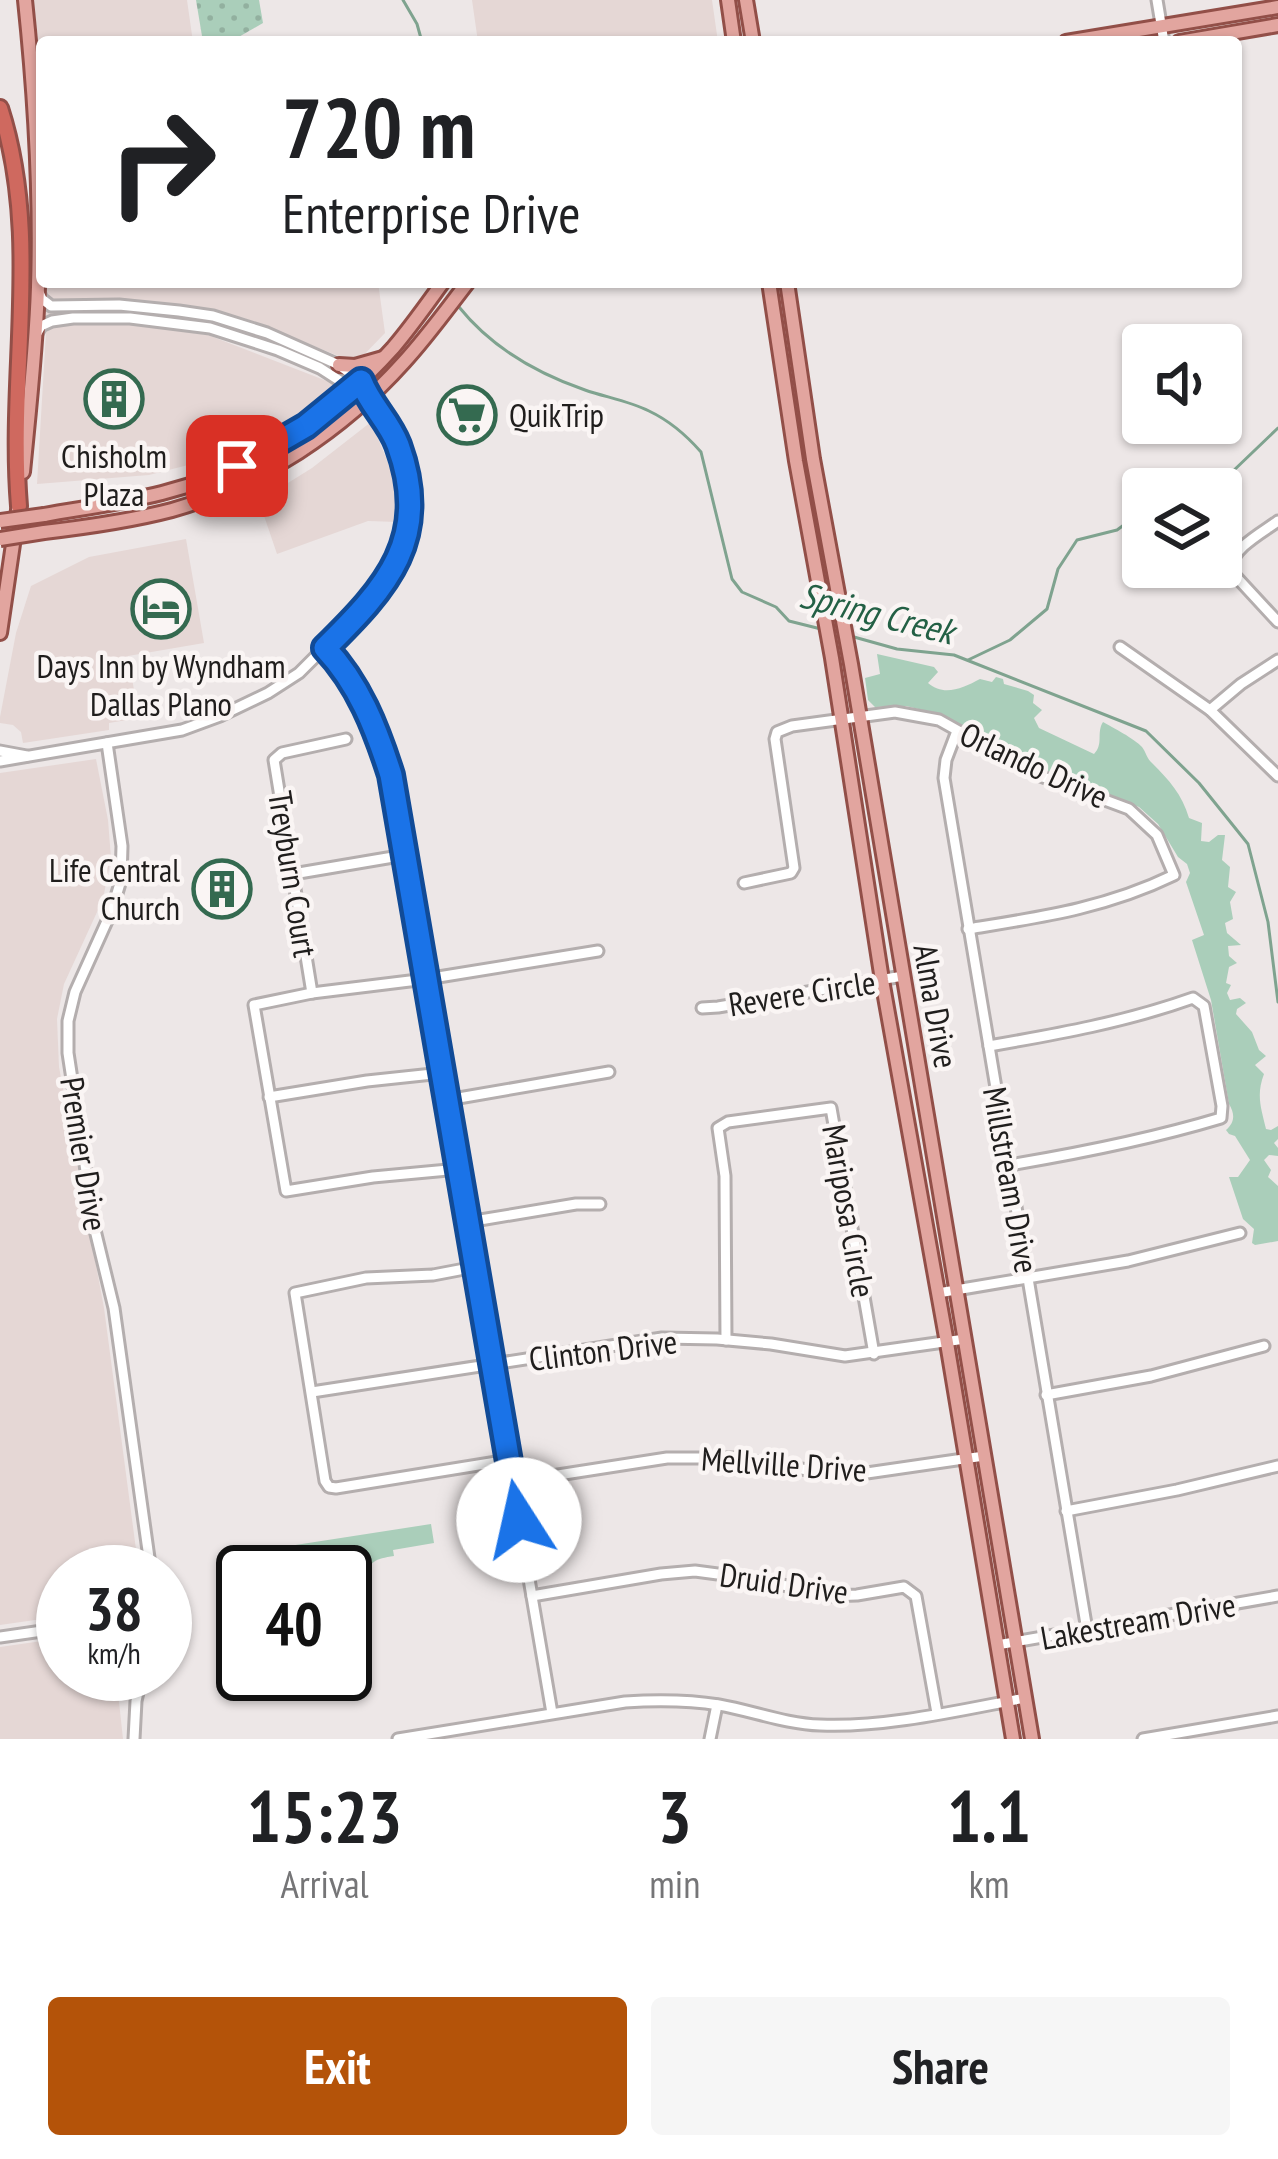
<!DOCTYPE html>
<html lang="en">
<head>
<meta charset="utf-8">
<style>
	:root { --surface:#fff; --page:#f6f6f6; --text:#202124; --muted:#757577; --accent:#b45309 }
	body { margin:0; font-family:"PT Sans Narrow",sans-serif; background:var(--page); color:var(--text); height:100vh; display:flex; flex-direction:column; font-size:45px; white-space:nowrap }
	* { box-sizing:border-box; margin:0 }
	p { font-size:39px; color:var(--muted) }
	.icon { flex:none; width:66px; height:66px; fill:none; stroke:currentColor; stroke-width:2; stroke-linecap:round; stroke-linejoin:round }
	.map { position:relative; height:1739px; overflow:hidden }
	.details { display:flex; flex-direction:column; background:var(--surface); flex:1 }
	.details>* { flex:none }
	.guide { position:absolute; left:36px; top:36px; width:1206px; height:252px; border-radius:12px; box-shadow:0 3px 9px #0004; background:#fff; color:var(--text); overflow:hidden }
	.buttons { position:absolute; left:1122px; top:324px; display:grid; gap:24px }
	.buttons a { display:grid; place-items:center; width:120px; height:120px; border-radius:12px; background:var(--surface); box-shadow:0 3px 9px #0004; font-size:60px }
	.speed { position:absolute; left:36px; top:1545px; display:flex; gap:24px; font-size:60px; font-weight:700; text-align:center }
	.speed>* { display:grid; place-content:center; width:156px; height:156px; border-radius:50%; background:var(--surface); box-shadow:0 3px 9px #0004; line-height:1 }
	.speed small { font-size:30px; font-weight:400 }
	.speed .limit { border:6px solid #111; border-radius:18px; background:#fff; color:#111 }
	.pin { position:absolute; display:grid; place-items:center; width:102px; height:102px; color:#fff; margin:-51px; border-radius:24px; box-shadow:0 6px 18px #0006 }
	.me { position:absolute; width:132px; margin:-66px; rotate:350deg; stroke-linejoin:round; filter:drop-shadow(0 0 9px #0008) }
	.turn { display:flex; align-items:center; gap:42px; height:252px; padding:0 48px; font-size:54px }
	.turn .icon { width:156px; height:156px; stroke-width:2.5 }
	.turn b { display:block; font-size:84px; line-height:102px }
	.eta { display:flex; justify-content:space-evenly; align-items:center; height:204px; text-align:center }
	.eta b { font-size:72px; font-weight:700; line-height:84px }
	.primary-button { display:flex; gap:24px; margin-top:auto; padding:24px 48px }
	.primary-button a { flex:1; height:138px; border-radius:12px; background:var(--accent); color:#fff; font-size:48px; font-weight:700; line-height:138px; text-align:center }
	.primary-button a+a { background:var(--page); color:var(--text) }
	.map>svg:first-child { display:block }
</style>
</head>
<body>
<div class="map">
<svg width="1278" height="1739" viewBox="0 0 1278 1739">
	<defs>
		<pattern id="park-dots" width="8" height="8" patternUnits="userSpaceOnUse" patternTransform="scale(3)"><rect width="8" height="8" fill="#aaceba"/><path d="M2 2h.1M6 6h.1" fill="none" stroke="#92b09f" stroke-width="1.8" stroke-linecap="round"/></pattern>
	</defs>
	<rect width="100%" height="100%" fill="#ede7e7"/>
	<g fill="#e5d7d5">
		<path d="M33 0H187L193 42H42V66Z"/>
		<path d="M472 0H712L718 42H478Z"/>
		<path d="M46 282H378L385 333 356 363 244 318 125 300V323L208 335 332 383 334 393 247 450 149 475 37 484 46 332Z"/>
		<path d="M371 422 397 484 401 506 398 522 368 521 277 554 259 501 312 468Z"/>
		<path d="M186 539 204 643 128 656 139 718 109 723V730L23 743 21 732 13 725 0 723V717L16 633 31 586 89 557Z"/>
		<path d="M96 759 108 820 111 858 103 899 64 984 57 1019 59 1067 104 1308 139 1572H63V1616L0 1625V773Z"/>
		<path d="M63 1638V1674H116L123 1739H0V1647Z"/>
	</g>
	<g fill="#aaceba">
		<path d="M877 654 934 667 938 672 928 683C944 697 963 688 980 679L992 682 996 677 1003 679 1004 684 1028 691 1034 695 1033 703 1042 710 1034 718 1039 728 1094 754C1104 744 1096 733 1103 722 1112 727 1135 739 1142 747 1146 752 1147 759 1152 763 1169 780 1182 794 1189 818L1202 823 1201 841 1209 842 1218 835H1225L1222 860 1230 867 1228 887 1236 892 1230 902 1233 919 1225 923 1227 933 1241 945 1228 946 1229 956 1237 963 1229 967 1226 983 1231 985 1227 993 1230 1000 1240 998 1246 1003 1237 1009 1236 1014 1252 1032 1259 1050 1266 1056 1255 1065 1264 1074C1256 1095 1261 1108 1266 1129L1271 1130 1278 1126V1139L1274 1143 1278 1148V1156L1269 1155 1264 1160 1271 1170 1268 1177 1278 1186V1241L1255 1245 1252 1243 1254 1229 1243 1219 1229 1177H1238L1250 1160 1235 1136 1229 1134 1226 1130C1235 1122 1235 1114 1229 1104L1211 1000 1192 940 1204 935 1186 882 1190 873 1187 864 1178 857 1158 824 1139 807 1028 763 943 715 906 706 875 707 868 700 865 678 880 674Z"/>
		<path d="M431 1524 434 1543 393 1550 394 1556C375 1559 370 1561 362 1579L369 1593 371 1609 345 1613V1572H293L289 1546Z"/>
	</g>
	<path fill="url(#park-dots)" d="M196 0H259L263 23 230 42H203Z"/>
	<g fill="none" stroke-linecap="round" stroke-linejoin="round">
		<g stroke="#7fa38f" stroke-width="3">
			<path d="M403 0 417 24 422 42"/>
			<path d="M459 307C491 347 536 373 585 390 605 397 629 401 649 411 668 420 687 436 701 452L732 579 742 592 776 607 789 621 821 629"/>
			<path d="M1185 489 1231 473 1278 428"/>
			<path d="M854 637 897 649 954 655 1146 731 1199 783 1248 844 1268 922 1278 1002"/>
			<path d="M968 660 1010 640 1047 609 1058 569 1077 540 1117 530 1143 511"/>
		</g>
		<defs>
			<g id="minor">
				<path d="M1157 0 1164 42"/>
				<path d="M38 290 42 299 51 306 119 305 179 311 213 316 267 333 339 365 361 381 368 399"/>
				<path d="M1278 521C1260 534 1234 547 1229 569L1278 622"/>
				<path d="M1120 647 1210 710 1278 776"/>
				<path d="M325 648C359 684 376 728 391 775L552 1713"/>
				<path d="M1210 710 1241 684 1278 660"/>
				<path d="M957 731 946 760 944 778 1087 1630"/>
				<path d="M107 743 122 846 121 880 112 910 75 992 68 1021V1053L95 1230 114 1308 151 1572"/>
				<path d="M0 751 27 756"/>
				<path d="M0 761 182 730 220 716 268 693 299 673 378 594 396 564 408 516V477L392 431 368 399 320 368 278 350 210 328 130 318H73L52 321 41 326 36 335"/>
				<path d="M293 874 405 855"/>
				<path d="M744 883 791 873 794 868 775 739 777 732 792 726 895 712 939 720 1035 774 1129 809 1157 835 1174 875C1106 908 1042 917 968 929"/>
				<path d="M312 993 274 760 282 753 346 739"/>
				<path d="M702 1008 718 1007 903 976"/>
				<path d="M989 1046C1058 1034 1126 1022 1193 998L1204 1006 1222 1106 1221 1118C1151 1139 1081 1153 1009 1165"/>
				<path d="M269 1097 367 1081 442 1073"/>
				<path d="M447 1100 609 1072"/>
				<path d="M459 1169 373 1177 286 1191 254 1005 312 993 426 979 598 951"/>
				<path d="M468 1222 576 1204H600"/>
				<path d="M475 1267 433 1275 366 1278 295 1293 325 1481 329 1487 336 1488 509 1460"/>
				<path d="M938 1293 1128 1261 1240 1233"/>
				<path d="M726 1340 725 1176 718 1128 728 1122 831 1108 874 1354"/>
				<path d="M312 1392 662 1338 717 1339 771 1344 845 1356 965 1339"/>
				<path d="M1046 1395 1151 1376 1264 1346"/>
				<path d="M513 1482 667 1458H733L820 1472 860 1474 984 1456"/>
				<path d="M1066 1511 1177 1490 1278 1466"/>
				<path d="M532 1596 661 1574 695 1571 763 1580 827 1596 857 1595 904 1587 916 1596 937 1713"/>
				<path d="M0 1637 63 1628"/>
				<path d="M997 1645 1278 1596"/>
				<path d="M134 1739 136 1701 142 1674"/>
				<path d="M398 1739 625 1702C657 1700 688 1700 719 1705 753 1711 786 1724 820 1725 884 1728 961 1710 1025 1698"/>
				<path d="M710 1739 717 1705"/>
				<path d="M1143 1739 1278 1716"/>
			</g>
			<g id="major">
				<path d="M728 0 734 42"/>
				<path d="M746 0 753 42"/>
				<path d="M1066 42 1278 7"/>
				<path d="M1179 42 1278 25"/>
				<path d="M769 282 796 461 832 658 882 980 947 1343 1013 1739"/>
				<path d="M787 282 813 459 851 664 1032 1739"/>
				<path d="M339 365 355 366 383 358"/>
				<path d="M23 472C29 410 36 349 38 287 41 191 35 95 25 0"/>
				<path d="M44 515C83 508 123 503 162 493 251 471 332 416 393 348 411 327 427 304 443 282"/>
				<path d="M44 532C87 527 130 521 172 510 261 485 343 430 404 362 427 337 447 309 468 282"/>
				<path d="M0 633 18 510"/>
			</g>
			<path id="highway" d="M0 108C42 238 8 373 19 506"/>
		</defs>
		<use href="#minor" stroke="#b4aeae" stroke-width="15"/>
		<use href="#major" stroke="#924f48" stroke-width="18"/>
		<use href="#highway" stroke="#924f48" stroke-width="20"/>
		<use href="#minor" stroke="#fff" stroke-width="9"/>
		<use href="#major" stroke="#e2a59f" stroke-width="12"/>
		<use href="#highway" stroke="#cf695f" stroke-width="14"/>
		<defs>
			<g id="major-bridge">
				<path d="M0 521 44 515"/>
				<path d="M0 539 44 532"/>
			</g>
		</defs>
		<use href="#major-bridge" stroke="#924f48" stroke-width="18" stroke-linecap="butt"/>
		<use href="#major-bridge" stroke="#e2a59f" stroke-width="12"/>
	</g>
	<g fill="none" stroke-linecap="round" stroke-linejoin="round">
		<defs>
			<path id="route" d="M237 466 306 426 361 381C370 405 389 421 398 445 432 538 387 587 325 648 359 684 376 728 391 775L519 1520"/>
		</defs>
		<use href="#route" stroke="#114b97" stroke-width="30"/>
		<use href="#route" stroke="#1a73e8" stroke-width="21"/>
	</g>
	<defs>
		<symbol id="building-ring" viewBox="-11 -11 22 22"><circle r="9.5" fill="#faf5f4" stroke="#346a50" stroke-width="1.5"/><path d="M-4-6H4V6H1V3H-1V6H-4ZM-2.5-4.3h1.7v1.8h-1.7ZM.8-4.3h1.7v1.8H.8ZM-2.5-1h1.7V.8h-1.7ZM.8-1h1.7V.8H.8Z" fill="#346a50"/></symbol>
		<symbol id="supermarket-ring" viewBox="-11 -11 22 22"><circle r="9.5" fill="#faf5f4" stroke="#346a50" stroke-width="1.5"/><path d="M-6-5.5h2.5l.6 2H6L4.5 2H-2.5L-4.4-4H-6ZM-1.5 3.2a1.3 1.3 0 1 0 .1 0ZM3 3.2a1.3 1.3 0 1 0 .1 0Z" fill="#346a50"/></symbol>
		<symbol id="hotel-ring" viewBox="-11 -11 22 22"><circle r="9.5" fill="#faf5f4" stroke="#346a50" stroke-width="1.5"/><path d="M-6-4.5h1.5V1H6V5H4.5V3h-9V5H-6ZM-4 0a1.8 1.8 0 1 1 3.6 0ZM.5 0V-2.5h3Q6-2.5 6 0Z" fill="#346a50"/></symbol>
	</defs>
	<g fill-rule="evenodd">
		<use href="#building-ring" x="81" y="366" width="66" height="66"/>
		<use href="#supermarket-ring" x="434" y="382" width="66" height="66"/>
		<use href="#hotel-ring" x="128" y="576" width="66" height="66"/>
		<use href="#building-ring" x="189" y="856" width="66" height="66"/>
	</g>
	<g text-anchor="middle" stroke-width="9" stroke-linejoin="round" paint-order="stroke">
		<g font-size="33" fill="#201e1d" stroke="#faf5f4">
			<text x="509" y="427" text-anchor="start">QuikTrip</text>
			<text x="114" y="468">Chisholm<tspan x="114" dy="38">Plaza</tspan></text>
			<text x="161" y="678">Days Inn by Wyndham<tspan x="161" dy="38">Dallas Plano</tspan></text>
			<text x="180" y="882" text-anchor="end">Life Central<tspan x="180" dy="38">Church</tspan></text>
		</g>
		<g font-size="33" fill="#201e1d" stroke="#faf5f4">
			<text transform="translate(1034 765) rotate(25)" y="12">Orlando Drive</text>
			<text transform="translate(293 874) rotate(81)" y="12">Treyburn Court</text>
			<text transform="translate(802 993) rotate(-9)" y="12">Revere Circle</text>
			<text transform="translate(936 1006) rotate(80)" y="12">Alma Drive</text>
			<text transform="translate(84 1154) rotate(81)" y="12">Premier Drive</text>
			<text transform="translate(1011 1180) rotate(80)" y="12">Millstream Drive</text>
			<text transform="translate(849 1211) rotate(80)" y="12">Mariposa Circle</text>
			<text transform="translate(603 1350) rotate(-7)" y="12">Clinton Drive</text>
			<text transform="translate(784 1464) rotate(4)" y="12">Mellville Drive</text>
			<text transform="translate(784 1583) rotate(8)" y="12">Druid Drive</text>
			<text transform="translate(1138 1621) rotate(-10)" y="12">Lakestream Drive</text>
		</g>
		<g font-size="36" font-style="italic" fill="#236045" stroke="#faf5f4">
			<text transform="translate(877 613) rotate(14)" y="13">Spring Creek</text>
		</g>
	</g>
</svg>
<div class="buttons">
<a><svg class="icon" aria-label="sound" viewBox="0 0 24 24"><path d="M4 9h4l5-4v14l-5-4H4zM17 9q2 3 0 6"/></svg></a>
<a><svg class="icon" aria-label="layers" viewBox="0 0 24 24"><path d="M12 4l9 5-9 5-9-5zM3 14l9 5 9-5"/></svg></a>
</div>
<div class="speed"><div>38<small>km/h</small></div><div class="limit">40</div></div>
<div class="pin" style="left:237px;top:466px;background:#d93025"><svg class="icon" aria-label="arrive" viewBox="0 0 24 24"><path d="M6 21V4h12l-3 4 3 4H6"/></svg></div>
<svg class="me" style="left:519px;top:1520px" viewBox="-20 -20 40 40"><circle r="19" fill="#fff"/><path d="M0-13L10 11 0 6-10 11z" fill="#1a73e8"/></svg>
<div class="guide">
<div class="turn"><svg class="icon" aria-label="right" viewBox="0 0 24 24"><path d="M7 20v-9h11M14 6l5 5-5 5"/></svg><div><b>720 m</b>Enterprise Drive</div></div>
</div>
</div>
<section class="details">
<div class="eta">
<div><b>15:23</b><p>Arrival</p></div>
<div><b>3</b><p>min</p></div>
<div><b>1.1</b><p>km</p></div>
</div>
<div class="primary-button"><a>Exit</a><a>Share</a></div>
</section>
</body>
</html>
